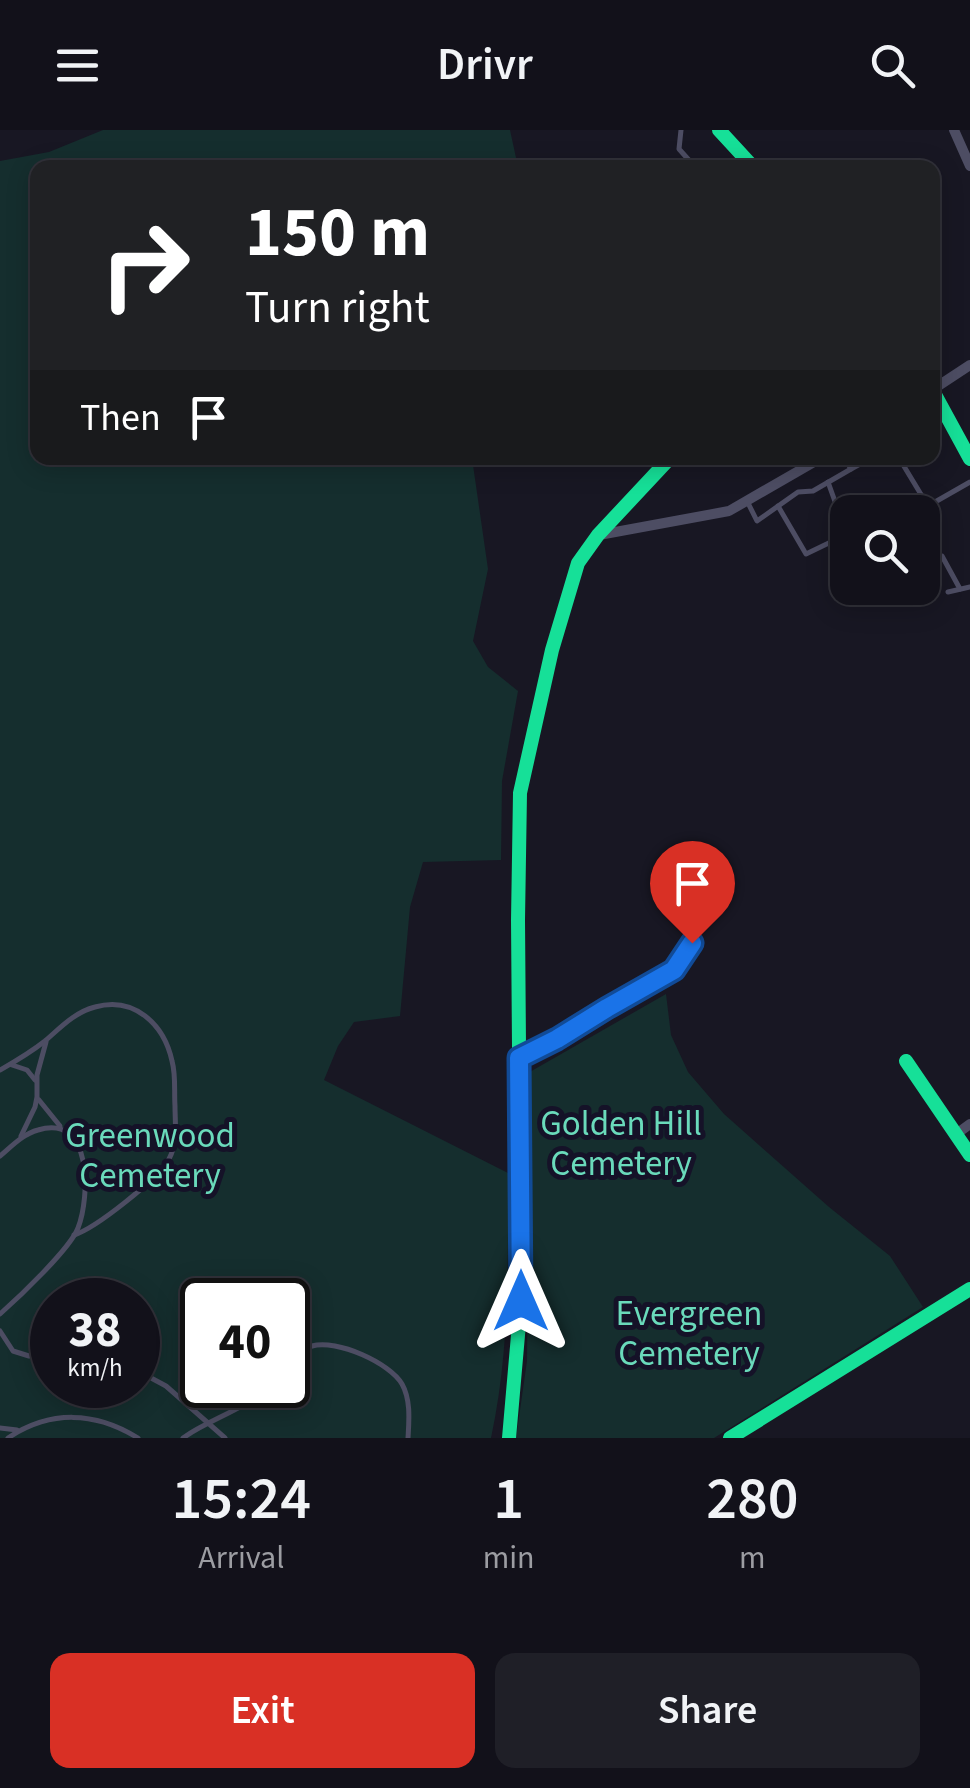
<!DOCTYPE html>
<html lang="en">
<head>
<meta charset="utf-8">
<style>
	:root { --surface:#12111a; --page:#1f1f27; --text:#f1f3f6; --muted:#9c9da2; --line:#313139; --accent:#d93025 }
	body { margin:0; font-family:"Source Sans 3",sans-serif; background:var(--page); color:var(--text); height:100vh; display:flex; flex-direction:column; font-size:38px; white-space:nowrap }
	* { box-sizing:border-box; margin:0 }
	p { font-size:32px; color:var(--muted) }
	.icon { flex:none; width:55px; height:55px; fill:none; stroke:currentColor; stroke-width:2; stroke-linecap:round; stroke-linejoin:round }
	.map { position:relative; height:1308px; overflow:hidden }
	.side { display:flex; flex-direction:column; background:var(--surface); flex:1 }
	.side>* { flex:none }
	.guide { position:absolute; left:30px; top:30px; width:910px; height:305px; border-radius:20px; box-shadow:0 5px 25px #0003,0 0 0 2px var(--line); background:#202124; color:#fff; overflow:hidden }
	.tools { position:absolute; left:830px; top:365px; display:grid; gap:20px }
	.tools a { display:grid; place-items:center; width:110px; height:110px; border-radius:20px; background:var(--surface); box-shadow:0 5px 25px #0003,0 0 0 2px var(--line); font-size:50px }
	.speed { position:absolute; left:30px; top:1148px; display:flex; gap:20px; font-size:50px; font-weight:700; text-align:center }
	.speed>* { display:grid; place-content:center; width:130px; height:130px; border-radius:50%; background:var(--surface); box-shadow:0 5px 25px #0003,0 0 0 2px var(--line); line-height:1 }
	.speed small { font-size:25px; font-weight:400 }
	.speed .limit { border:5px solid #111; border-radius:15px; background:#fff; color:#111 }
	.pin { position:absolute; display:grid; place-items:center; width:85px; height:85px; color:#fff; margin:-102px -42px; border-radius:50% 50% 50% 0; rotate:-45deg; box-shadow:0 0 10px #0007 }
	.pin .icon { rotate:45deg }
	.me { position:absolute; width:110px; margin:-55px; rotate:0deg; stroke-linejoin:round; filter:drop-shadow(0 0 8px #0008) }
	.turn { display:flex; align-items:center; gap:35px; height:210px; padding:0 50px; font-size:45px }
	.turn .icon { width:130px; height:130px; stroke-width:2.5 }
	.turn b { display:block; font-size:70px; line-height:85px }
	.then { display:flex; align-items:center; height:95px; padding:0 50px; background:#0003; gap:20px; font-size:38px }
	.eta { display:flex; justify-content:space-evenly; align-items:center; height:170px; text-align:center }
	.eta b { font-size:60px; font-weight:600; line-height:70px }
	.action { display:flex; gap:20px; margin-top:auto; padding:20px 50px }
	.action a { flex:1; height:115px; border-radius:20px; background:var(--accent); color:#fff; font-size:40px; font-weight:600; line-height:115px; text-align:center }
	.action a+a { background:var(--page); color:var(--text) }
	header { display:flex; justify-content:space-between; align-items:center; height:130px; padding:0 50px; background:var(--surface); font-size:45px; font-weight:600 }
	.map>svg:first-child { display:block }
</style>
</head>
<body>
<header><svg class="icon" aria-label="menu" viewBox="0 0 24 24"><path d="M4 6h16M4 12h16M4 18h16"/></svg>Drivr<svg class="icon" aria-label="search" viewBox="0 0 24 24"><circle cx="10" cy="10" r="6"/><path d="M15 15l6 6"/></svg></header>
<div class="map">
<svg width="970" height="1308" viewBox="0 0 970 1308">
	<rect width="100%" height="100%" fill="#181723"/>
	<g fill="#152e2e" fill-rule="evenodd">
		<path d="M103 0H510L518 37 38 38V328H472L488 439 473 511 488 537 518 561 502 651 501 730 423 732 410 777 400 886 354 892 338 916 324 950 508 1043C508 1133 510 1220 491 1308H0V31L49 22ZM52 1170H138V1255H52ZM202 1170H288V1255H202Z"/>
		<path d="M666 864 671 905 688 942 724 984 829 1077 890 1126 923 1177 714 1308H516L527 1231 528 1133 525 1013 528 943Z"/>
	</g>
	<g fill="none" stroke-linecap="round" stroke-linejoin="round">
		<g stroke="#4d4d63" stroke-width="5">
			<path d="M681 0 679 19 696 38"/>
			<path d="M844 328 851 339 871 328"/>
			<path d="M899 328 928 376 970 352"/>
			<path d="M748 373 757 391 798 362 813 361 851 339"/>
			<path d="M778 376 806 424 835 410 842 391 828 352"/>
			<path d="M942 426 960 459"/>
			<path d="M948 462 970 457"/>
			<path d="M522 927 557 909 607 878 674 840 692 813"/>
			<path d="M12 935 27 940 35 950"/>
			<path d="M0 940C16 931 31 922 45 911 60 898 75 882 95 877 134 866 164 894 172 931 176 945 174 961 175 976 175 994 178 1013 169 1029 158 1049 96 1098 74 1105"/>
			<path d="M39 970 60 996"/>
			<path d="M21 1006 35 977 37 967V945L46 912"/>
			<path d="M0 1026C12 1016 23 1004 38 1000 93 983 90 1067 78 1098 70 1119 18 1168 0 1184"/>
			<path d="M0 1201 13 1221 29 1226 52 1227"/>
			<path d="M288 1234C295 1226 302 1219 312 1216 337 1209 390 1233 402 1254 411 1270 409 1291 408 1308"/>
			<path d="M138 1241 166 1256 225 1308"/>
			<path d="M0 1298 17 1300"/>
			<path d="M8 1308C50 1280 95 1281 138 1308"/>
			<path d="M183 1308C211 1288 244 1281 270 1255"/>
		</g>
		<g stroke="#4d4d63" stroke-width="10">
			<path d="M954 0 970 36"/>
			<path d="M932 260 970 235"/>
			<path d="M599 405 729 381 821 328"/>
			<path d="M955 1005 970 994"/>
		</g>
		<g stroke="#16e098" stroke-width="14">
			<path d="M719 0 754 38"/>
			<path d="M932 259 970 329"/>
			<path d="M906 931 970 1025"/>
			<path d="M509 1308 521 1171 518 790 520 663 552 520 578 433 598 405 670 328"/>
			<path d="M730 1308 970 1159"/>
		</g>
	</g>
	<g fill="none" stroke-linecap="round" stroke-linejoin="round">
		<defs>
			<path id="route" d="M521 1171 519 928 557 909 607 878 674 840 692 813"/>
		</defs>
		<use href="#route" stroke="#114b97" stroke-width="25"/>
		<use href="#route" stroke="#1a73e8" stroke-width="18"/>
	</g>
	<g text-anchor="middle" stroke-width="10" stroke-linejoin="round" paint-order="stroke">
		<g font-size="35" fill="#6adabb" stroke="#151228">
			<text x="621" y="1005">Golden Hill<tspan x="621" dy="40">Cemetery</tspan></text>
			<text x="150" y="1017">Greenwood<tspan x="150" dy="40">Cemetery</tspan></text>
			<text x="689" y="1195">Evergreen<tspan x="689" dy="40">Cemetery</tspan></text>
		</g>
	</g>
</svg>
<div class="tools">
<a><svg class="icon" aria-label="search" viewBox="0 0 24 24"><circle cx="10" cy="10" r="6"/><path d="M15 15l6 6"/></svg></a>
</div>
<div class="speed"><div>38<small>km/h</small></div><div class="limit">40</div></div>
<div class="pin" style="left:692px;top:813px;background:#d93025"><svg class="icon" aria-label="arrive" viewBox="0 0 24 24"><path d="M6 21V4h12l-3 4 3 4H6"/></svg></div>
<svg class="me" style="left:521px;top:1171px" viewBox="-20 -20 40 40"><path d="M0-17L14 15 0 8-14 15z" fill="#1a73e8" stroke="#fff" stroke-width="4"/></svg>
<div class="guide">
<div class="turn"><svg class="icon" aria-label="right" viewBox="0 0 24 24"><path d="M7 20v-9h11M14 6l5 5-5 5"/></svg><div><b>150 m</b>Turn right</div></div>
<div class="then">Then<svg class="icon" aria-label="arrive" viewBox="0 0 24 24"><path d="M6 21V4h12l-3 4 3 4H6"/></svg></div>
</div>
</div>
<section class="side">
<div class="eta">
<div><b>15:24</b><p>Arrival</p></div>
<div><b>1</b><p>min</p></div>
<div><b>280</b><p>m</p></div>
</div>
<div class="action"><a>Exit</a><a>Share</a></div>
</section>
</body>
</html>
